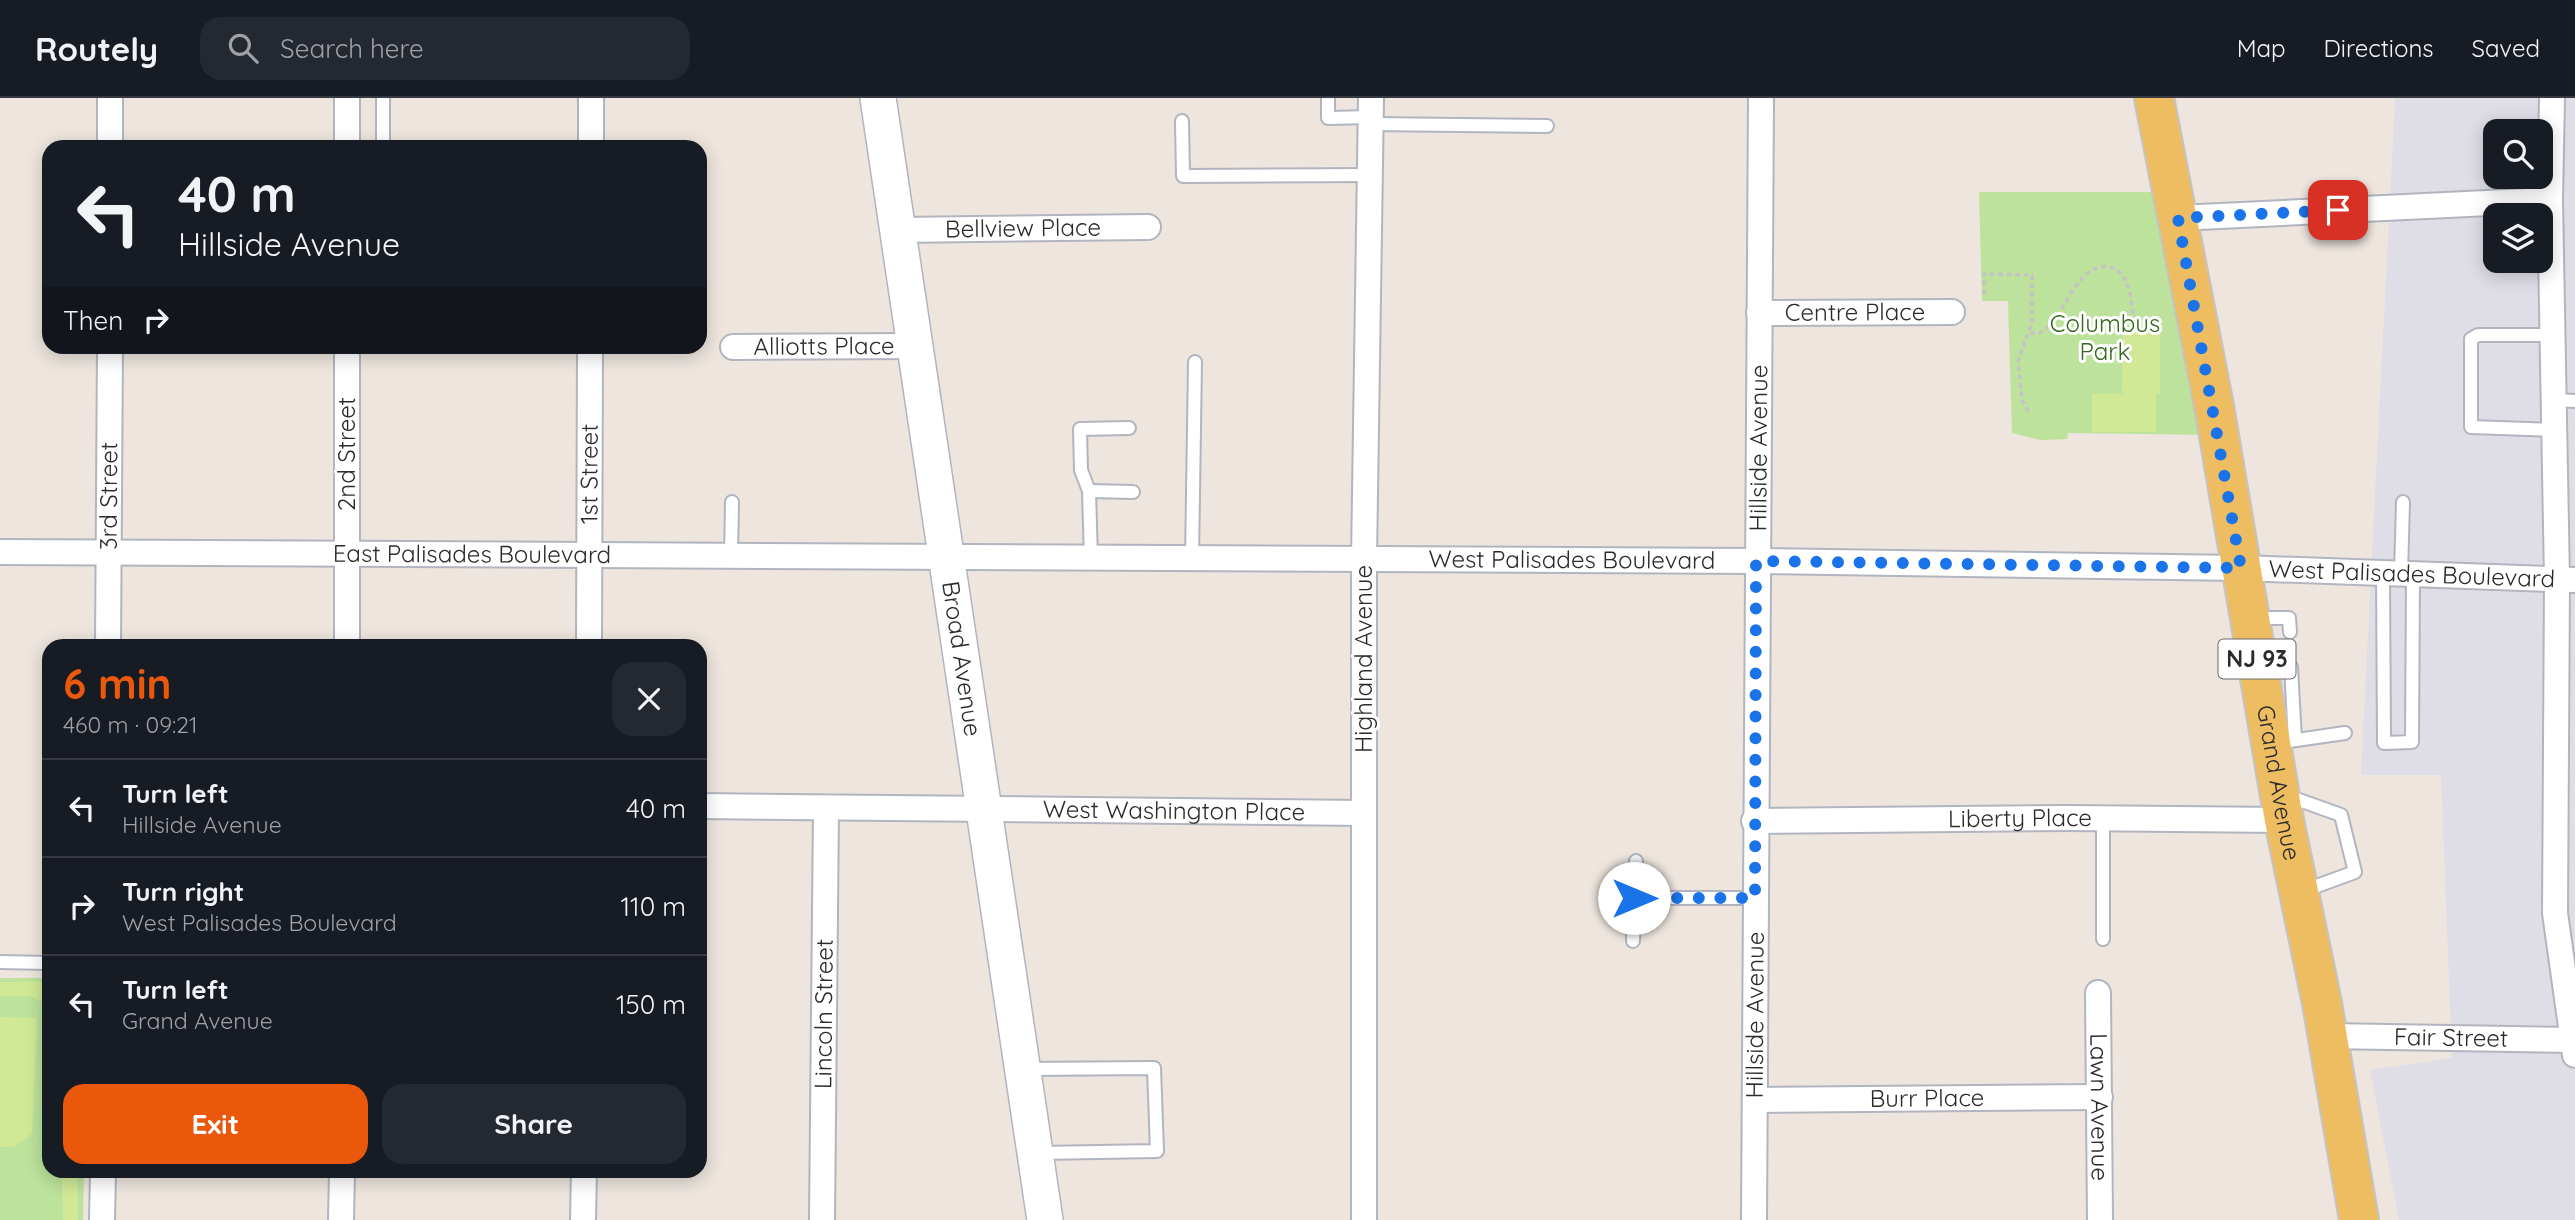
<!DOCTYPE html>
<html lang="en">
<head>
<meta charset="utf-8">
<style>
	:root { --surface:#171b24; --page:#242831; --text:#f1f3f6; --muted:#9ea1a6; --line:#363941; --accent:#ea580c }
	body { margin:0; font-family:Quicksand,sans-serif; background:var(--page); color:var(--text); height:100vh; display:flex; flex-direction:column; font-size:26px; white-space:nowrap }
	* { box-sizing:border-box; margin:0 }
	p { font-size:23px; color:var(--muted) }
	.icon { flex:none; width:38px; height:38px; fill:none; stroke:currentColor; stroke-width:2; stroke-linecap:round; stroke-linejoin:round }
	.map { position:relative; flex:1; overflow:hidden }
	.sheet { position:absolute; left:42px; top:541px; width:665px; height:539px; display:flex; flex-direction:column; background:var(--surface); border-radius:21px; box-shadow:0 4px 18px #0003 }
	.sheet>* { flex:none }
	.banner { position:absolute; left:42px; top:42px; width:665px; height:214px; border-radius:21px; box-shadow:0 4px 18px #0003; background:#171b24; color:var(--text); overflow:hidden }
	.controls { position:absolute; left:2483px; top:21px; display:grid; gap:14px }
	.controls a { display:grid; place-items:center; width:70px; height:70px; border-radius:14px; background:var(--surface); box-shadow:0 4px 18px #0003; font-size:35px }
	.pin { position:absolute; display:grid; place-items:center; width:60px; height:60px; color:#fff; margin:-30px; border-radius:14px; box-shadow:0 4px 10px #0006 }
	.me { position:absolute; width:77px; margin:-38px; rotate:90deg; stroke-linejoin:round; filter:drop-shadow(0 0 5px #0008) }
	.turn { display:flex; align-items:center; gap:24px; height:147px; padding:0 21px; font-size:32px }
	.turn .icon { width:91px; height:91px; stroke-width:2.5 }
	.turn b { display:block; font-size:49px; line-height:60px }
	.then { display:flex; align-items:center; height:66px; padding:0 21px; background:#0003; gap:14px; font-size:26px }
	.round { display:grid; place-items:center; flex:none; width:74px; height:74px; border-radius:21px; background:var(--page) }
	.head { display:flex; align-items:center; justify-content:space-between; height:119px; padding:0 21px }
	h1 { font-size:42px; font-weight:700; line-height:52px; color:var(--accent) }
	.button { display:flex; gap:14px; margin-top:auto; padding:14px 21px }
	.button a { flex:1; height:80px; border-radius:21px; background:var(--accent); color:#fff; font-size:28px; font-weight:700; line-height:80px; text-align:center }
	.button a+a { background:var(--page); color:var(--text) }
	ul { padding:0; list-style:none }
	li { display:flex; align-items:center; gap:21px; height:98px; padding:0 21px; border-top:2px solid var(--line) }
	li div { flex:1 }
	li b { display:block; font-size:26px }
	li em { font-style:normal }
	header { display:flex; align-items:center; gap:42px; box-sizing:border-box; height:98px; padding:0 35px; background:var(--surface); border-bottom:2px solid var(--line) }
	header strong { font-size:33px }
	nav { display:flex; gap:38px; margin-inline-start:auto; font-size:24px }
	.search { width:490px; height:63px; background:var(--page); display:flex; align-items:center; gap:18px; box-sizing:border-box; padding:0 24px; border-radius:21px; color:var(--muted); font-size:26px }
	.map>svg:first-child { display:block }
</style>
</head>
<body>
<header>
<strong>Routely</strong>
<div class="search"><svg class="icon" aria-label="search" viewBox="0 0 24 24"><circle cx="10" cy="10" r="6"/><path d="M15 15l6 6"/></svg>Search here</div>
<nav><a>Map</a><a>Directions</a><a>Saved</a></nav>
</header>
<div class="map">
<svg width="2575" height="1122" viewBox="0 0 2575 1122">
	<rect width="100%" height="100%" fill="#ede5de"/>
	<path fill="#dfdee6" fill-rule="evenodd" d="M2395 0H2575V1122H2399L2370 972 2452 960 2441 677H2361ZM2496 33H2541V79H2496ZM2496 117H2541V163H2496Z"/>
	<g fill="#bce29b">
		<path d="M1979 94H2173L2219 337 2068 335 2067 341 2040 342 2012 335 2008 203H1982Z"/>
		<path d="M0 880H49V1073H84L83 1122H0Z"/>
	</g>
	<g fill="#d1e997">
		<path d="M2123 232H2160V296H2156V334H2092V296H2122Z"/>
		<path d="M49 883V907L30 898H0V884Z"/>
		<path d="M0 919 37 920 32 1036 14 1049H0Z"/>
		<path d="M62 1073H77L78 1122H63Z"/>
	</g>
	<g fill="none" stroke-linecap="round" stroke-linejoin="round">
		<defs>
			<g id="lane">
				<path d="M1328 0V20L1371 19"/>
				<path d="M1182 23 1183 78 1371 77"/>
				<path d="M1371 26 1547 28"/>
				<path d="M383 49V0"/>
				<path d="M2554 237H2478L2471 241V329L2556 332"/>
				<path d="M2555 302 2575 303"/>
				<path d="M1089 393 1133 394"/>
				<path d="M731 459 732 404"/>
				<path d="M1091 461 1089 393 1081 372 1080 331 1129 330"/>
				<path d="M1192 462 1195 264"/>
				<path d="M2383 476 2384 645 2412 644 2413 477"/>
				<path d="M2401 476 2403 404"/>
				<path d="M2255 520H2289L2290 534"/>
				<path d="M2291 569 2295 642"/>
				<path d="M2276 645 2345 635"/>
				<path d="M2285 697 2341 717 2355 774 2303 793"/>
				<path d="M2103 720V841"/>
				<path d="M1635 800H1755"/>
				<path d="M1633 843 1636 763"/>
				<path d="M0 864 49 865"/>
				<path d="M1024 971 1154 970 1157 1053 1039 1055"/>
			</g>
			<g id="street">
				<path d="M347 0V49"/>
				<path d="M2552 0 2550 102 2557 482 2555 815 2575 957"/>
				<path d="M110 49V0"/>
				<path d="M591 49V0"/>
				<path d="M2178 120 2550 102"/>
				<path id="s1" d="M897 132 1148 129"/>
				<path id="s2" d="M1759 215 1952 214"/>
				<path id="s3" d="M733 249 914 248"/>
				<path id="s4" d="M0 454 1756 463 2241 470 2575 482"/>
				<path id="s5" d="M108 548 110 248"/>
				<path d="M347 548V248"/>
				<path id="s6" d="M589 548 590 248"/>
				<path id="s7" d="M700 708 1364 715"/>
				<path id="s8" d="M1754 723 2068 720 2284 722"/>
				<path id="s9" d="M2098 895 2100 1122"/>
				<path id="s10" d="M2327 938 2575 942"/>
				<path id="s11" d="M1755 1002 2100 999"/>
				<path d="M102 1122 103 1073"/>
				<path d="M341 1122 342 1073"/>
				<path d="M583 1122 584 1073"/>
				<path id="s12" d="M822 1122 826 710"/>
				<path d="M1364 1122V462L1371 0"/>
				<path id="s13" d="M1754 1122 1761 0"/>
			</g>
			<g id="secondary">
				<path id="s14" d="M878 0 1045 1122"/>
			</g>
			<g id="primary">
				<path id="s15" d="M2154 0 2214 308 2284 722 2322 905 2359 1122"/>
			</g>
		</defs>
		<use href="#lane" stroke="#b1b5bf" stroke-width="16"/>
		<use href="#street" stroke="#b1b5bf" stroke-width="28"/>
		<use href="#secondary" stroke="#b1b5bf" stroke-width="38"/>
		<use href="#primary" stroke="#c4c4c4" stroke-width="42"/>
		<g stroke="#c4c4c4" stroke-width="3.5" stroke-dasharray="5 3.5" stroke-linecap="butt">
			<path d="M1984 196V176L2032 177V225L2018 263 2022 303 2030 316"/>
			<path d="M2030 235H2040L2047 230C2061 217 2067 198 2079 184 2084 177 2092 170 2102 169 2132 166 2132 208 2134 229"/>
		</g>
		<use href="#lane" stroke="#fff" stroke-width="12"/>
		<use href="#street" stroke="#fff" stroke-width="24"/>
		<use href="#secondary" stroke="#fff" stroke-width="35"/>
		<use href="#primary" stroke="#eebc61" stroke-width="38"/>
	</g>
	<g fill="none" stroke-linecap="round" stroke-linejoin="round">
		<path stroke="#1a73e8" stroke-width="12" stroke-dasharray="0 21.6" d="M1634 800H1755L1756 463 2241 470 2178 120 2338 112"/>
	</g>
	<g text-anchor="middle" stroke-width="6" stroke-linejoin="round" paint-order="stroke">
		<rect fill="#fff" stroke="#6b6b6b" stroke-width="2" x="2218.5" y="541.5" width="77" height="39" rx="5"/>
		<g font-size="23" font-weight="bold" fill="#2b2b2b">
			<text x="2257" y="569">NJ 93</text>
		</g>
		<g font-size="24" fill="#2b2b2b" stroke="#fff">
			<text dy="8" stroke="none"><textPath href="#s1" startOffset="126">Bellview Place</textPath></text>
			<text dy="8" stroke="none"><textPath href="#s2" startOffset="96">Centre Place</textPath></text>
			<text dy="8" stroke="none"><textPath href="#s3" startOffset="91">Alliotts Place</textPath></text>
			<text dy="8" stroke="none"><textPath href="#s13" startOffset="772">Hillside Avenue</textPath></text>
			<text transform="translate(347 356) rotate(-90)" y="8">2nd Street</text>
			<text dy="8" stroke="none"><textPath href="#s6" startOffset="172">1st Street</textPath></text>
			<text dy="8" stroke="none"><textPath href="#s5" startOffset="150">3rd Street</textPath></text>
			<text dy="8" stroke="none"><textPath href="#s4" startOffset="472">East Palisades Boulevard</textPath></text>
			<text dy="8" stroke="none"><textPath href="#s4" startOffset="1572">West Palisades Boulevard</textPath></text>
			<text dy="8" stroke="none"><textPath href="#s4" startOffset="2412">West Palisades Boulevard</textPath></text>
			<text dy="8" stroke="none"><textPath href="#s14" startOffset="567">Broad Avenue</textPath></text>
			<text transform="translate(1364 561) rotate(-90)" y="8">Highland Avenue</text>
			<text dy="8" stroke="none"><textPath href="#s15" startOffset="696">Grand Avenue</textPath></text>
			<text dy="8" stroke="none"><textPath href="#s7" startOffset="474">West Washington Place</textPath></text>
			<text dy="8" stroke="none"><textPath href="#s8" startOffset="266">Liberty Place</textPath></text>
			<text dy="8" stroke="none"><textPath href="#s12" startOffset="206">Lincoln Street</textPath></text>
			<text dy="8" stroke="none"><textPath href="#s13" startOffset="205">Hillside Avenue</textPath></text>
			<text dy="8" stroke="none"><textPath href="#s10" startOffset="124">Fair Street</textPath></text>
			<text dy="8" stroke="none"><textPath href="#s11" startOffset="172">Burr Place</textPath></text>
			<text dy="8" stroke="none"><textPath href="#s9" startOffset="114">Lawn Avenue</textPath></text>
		</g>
		<g font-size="24" fill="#35681c" stroke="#fff">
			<text x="2105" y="234">Columbus<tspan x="2105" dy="28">Park</tspan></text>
		</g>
	</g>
</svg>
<div class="controls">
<a><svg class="icon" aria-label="search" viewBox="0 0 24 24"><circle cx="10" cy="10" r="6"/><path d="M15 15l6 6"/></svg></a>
<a><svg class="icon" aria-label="layers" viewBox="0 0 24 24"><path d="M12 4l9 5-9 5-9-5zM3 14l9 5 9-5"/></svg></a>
</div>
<div class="pin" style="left:2338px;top:112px;background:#d93025"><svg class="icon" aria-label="arrive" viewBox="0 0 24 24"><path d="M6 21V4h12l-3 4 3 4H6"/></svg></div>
<svg class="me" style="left:1634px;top:800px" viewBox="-20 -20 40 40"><circle r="19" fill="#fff"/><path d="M0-13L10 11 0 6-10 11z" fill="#1a73e8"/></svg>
<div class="banner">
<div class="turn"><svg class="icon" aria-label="left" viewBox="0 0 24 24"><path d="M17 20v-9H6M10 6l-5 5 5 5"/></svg><div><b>40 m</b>Hillside Avenue</div></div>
<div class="then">Then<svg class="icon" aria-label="right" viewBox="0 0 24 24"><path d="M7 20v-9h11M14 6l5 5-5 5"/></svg></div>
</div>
<section class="sheet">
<div class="head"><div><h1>6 min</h1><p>460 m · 09:21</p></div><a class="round"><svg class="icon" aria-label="close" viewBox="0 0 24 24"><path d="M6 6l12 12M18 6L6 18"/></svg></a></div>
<ul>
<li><svg class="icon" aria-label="left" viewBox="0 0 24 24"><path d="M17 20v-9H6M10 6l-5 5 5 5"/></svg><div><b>Turn left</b><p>Hillside Avenue</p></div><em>40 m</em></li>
<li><svg class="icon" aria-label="right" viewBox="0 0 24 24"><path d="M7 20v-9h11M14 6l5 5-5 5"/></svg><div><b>Turn right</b><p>West Palisades Boulevard</p></div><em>110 m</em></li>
<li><svg class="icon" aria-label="left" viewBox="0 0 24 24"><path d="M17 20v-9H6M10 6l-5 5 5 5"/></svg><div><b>Turn left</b><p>Grand Avenue</p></div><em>150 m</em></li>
</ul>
<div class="button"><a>Exit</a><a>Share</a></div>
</section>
</div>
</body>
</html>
